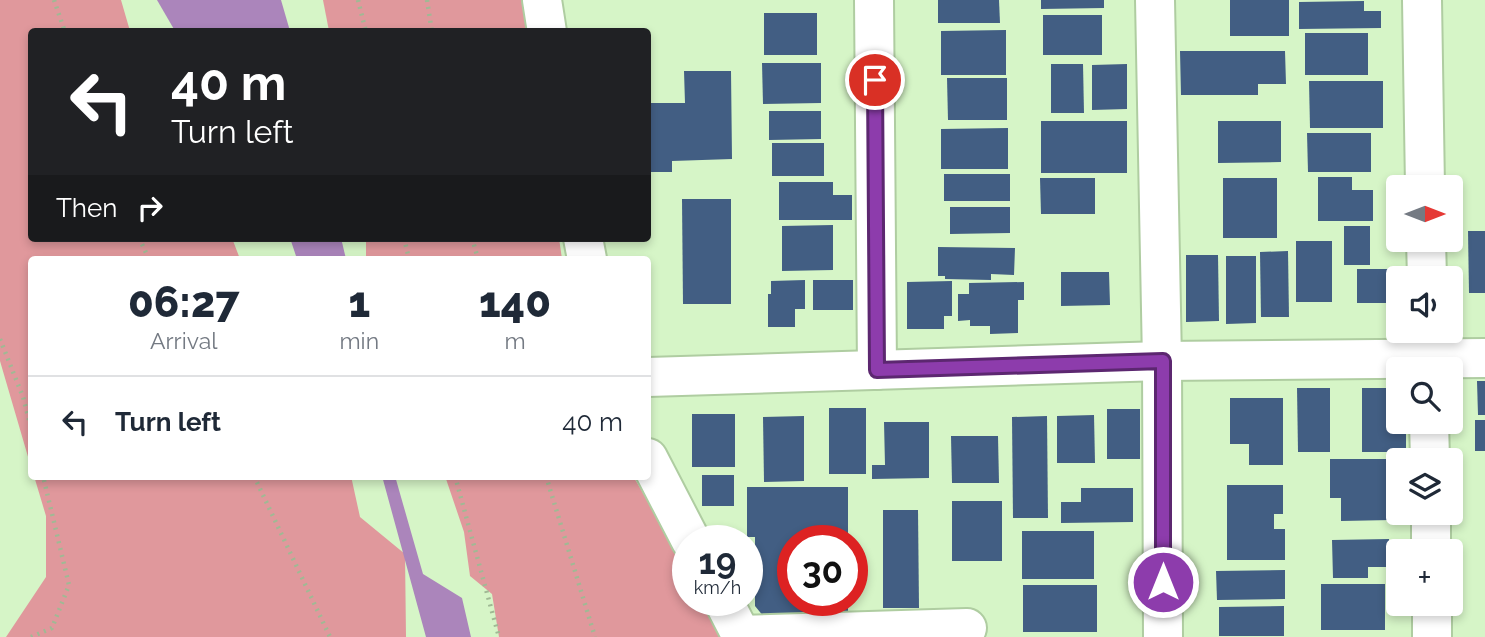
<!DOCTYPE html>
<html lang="en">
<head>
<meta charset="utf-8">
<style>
	:root { --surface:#fff; --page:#f2f2f3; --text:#1f2937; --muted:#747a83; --line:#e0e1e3 }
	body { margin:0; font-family:Raleway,sans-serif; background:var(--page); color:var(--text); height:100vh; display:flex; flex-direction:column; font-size:26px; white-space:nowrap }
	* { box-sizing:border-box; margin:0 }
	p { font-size:23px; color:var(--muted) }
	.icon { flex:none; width:38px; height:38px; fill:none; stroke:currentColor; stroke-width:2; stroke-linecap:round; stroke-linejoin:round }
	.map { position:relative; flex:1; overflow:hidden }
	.panel { position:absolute; left:28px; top:256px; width:623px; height:224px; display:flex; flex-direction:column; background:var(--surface); border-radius:7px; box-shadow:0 4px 10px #0003 }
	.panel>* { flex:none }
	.banner { position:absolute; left:28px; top:28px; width:623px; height:214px; border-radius:7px; box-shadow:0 4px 10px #0003; background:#202124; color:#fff; overflow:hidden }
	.needle { width:46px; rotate:90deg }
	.fabs { position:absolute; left:1386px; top:175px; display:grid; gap:14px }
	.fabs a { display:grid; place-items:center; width:77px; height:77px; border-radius:7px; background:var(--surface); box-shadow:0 4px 10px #0003; font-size:35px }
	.speed { position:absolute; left:672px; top:525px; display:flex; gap:14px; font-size:35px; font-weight:700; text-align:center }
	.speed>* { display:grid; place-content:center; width:91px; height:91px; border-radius:50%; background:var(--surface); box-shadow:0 4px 10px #0003; line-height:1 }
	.speed small { font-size:18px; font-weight:400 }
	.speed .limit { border:10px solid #d22; background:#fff; color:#111 }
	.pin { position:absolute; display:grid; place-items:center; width:60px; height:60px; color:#fff; margin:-30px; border:4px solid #fff; border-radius:50%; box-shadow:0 2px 7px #0007 }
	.me { position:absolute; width:77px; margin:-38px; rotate:0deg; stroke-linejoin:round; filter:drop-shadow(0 0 5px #0008) }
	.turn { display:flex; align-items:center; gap:24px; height:147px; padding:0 28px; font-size:32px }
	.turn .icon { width:91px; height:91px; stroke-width:2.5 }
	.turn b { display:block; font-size:49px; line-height:60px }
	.then { display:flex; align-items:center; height:66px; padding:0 28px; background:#0003; gap:14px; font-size:26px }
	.eta { display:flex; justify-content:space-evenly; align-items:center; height:119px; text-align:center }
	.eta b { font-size:42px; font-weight:800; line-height:49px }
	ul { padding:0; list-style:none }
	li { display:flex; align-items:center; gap:21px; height:91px; padding:0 28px; border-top:2px solid var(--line) }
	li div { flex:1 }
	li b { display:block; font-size:26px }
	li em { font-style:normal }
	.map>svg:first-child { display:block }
</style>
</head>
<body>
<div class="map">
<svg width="1485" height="637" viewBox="0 0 1485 637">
	<rect width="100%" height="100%" fill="#d6f5c7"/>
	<g fill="#e0989c">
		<path d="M0 0H121L130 31 32 32V238H232L240 259H32L31 467 0 361Z"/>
		<path d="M323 0H530L534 31H329Z"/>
		<path d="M368 238H559L562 259H366V242Z"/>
		<path d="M34 476H351L360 517 405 554 406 637H6L46 577V516Z"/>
		<path d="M445 476H633L688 568V600H708L723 637H499L492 594 470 576 464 532Z"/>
	</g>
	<g fill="#ab85bb">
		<path d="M157 0H281L290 31H175Z"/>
		<path d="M290 238H341L346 259H297Z"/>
		<path d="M382 476H395L423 574 462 598 471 637H426Z"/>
	</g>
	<g fill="#425e83">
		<path d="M938 0H999L1000 23H938Z"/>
		<path d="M1041 0H1104V8L1041 9Z"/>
		<rect x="1230" y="0" width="59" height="36"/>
		<path d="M1364 1V11H1381V28L1299 29V2Z"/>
		<rect x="764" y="13" width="53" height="42"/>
		<rect x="1043" y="15" width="59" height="40"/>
		<path d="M1006 30V75H941V31Z"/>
		<rect x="1305" y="33" width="63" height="42"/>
		<path d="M1180 51H1285L1286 84H1258V95H1181Z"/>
		<path d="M762 63H821V103L763 104Z"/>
		<path d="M1051 64H1083L1084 113H1051Z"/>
		<path d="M1127 64V109L1092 110V65Z"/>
		<path d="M684 71H731L732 159 672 161V172H648L649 103H685Z"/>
		<path d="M947 78H1007V120H948Z"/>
		<path d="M1309 81H1383V128H1310Z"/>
		<path d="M769 111H821V139L769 140Z"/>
		<rect x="1041" y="121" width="86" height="52"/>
		<path d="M1218 121H1281V162L1218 163Z"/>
		<path d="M1008 128V169H941V129Z"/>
		<path d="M1307 133H1371V172H1308Z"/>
		<rect x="772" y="143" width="52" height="33"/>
		<rect x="944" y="174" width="66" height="27"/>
		<path d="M1318 177H1352V190H1373V221H1318Z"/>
		<path d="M1040 178H1095V214H1041Z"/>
		<rect x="1223" y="178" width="54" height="60"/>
		<path d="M779 182H833V195H852V220H779Z"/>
		<path d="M682 199H731V304H683Z"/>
		<path d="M950 207H1010V233L950 234Z"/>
		<path d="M833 225V270L782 271V226Z"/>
		<rect x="1344" y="226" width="26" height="39"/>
		<path d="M1468 231H1485V293H1469Z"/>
		<rect x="1296" y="241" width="36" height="61"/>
		<path d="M938 247 1015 248 1014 275 991 274V280L945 279V276H938Z"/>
		<path d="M1288 251 1289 317H1261L1260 252Z"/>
		<path d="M1186 255H1218L1219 321 1186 322Z"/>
		<path d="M1226 256H1256V323L1226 324Z"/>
		<path d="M1357 269H1399L1398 303H1357Z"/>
		<path d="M1061 272H1109L1110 305 1061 306Z"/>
		<path d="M805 280V309H795V327H768V294H771V281Z"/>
		<rect x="813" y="280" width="40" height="30"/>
		<path d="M952 281V316H944V329H907V282Z"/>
		<path d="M1024 282V300H1018V333L990 334V326H970V320L958 321V294H969V283Z"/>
		<path d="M1477 381H1485V415H1478Z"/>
		<path d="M1297 388H1330V452H1298Z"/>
		<path d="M1362 388H1398V422H1406V452H1362Z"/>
		<path d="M1230 398H1283V465H1249V444H1230Z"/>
		<rect x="829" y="408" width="37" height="66"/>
		<rect x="1107" y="409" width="33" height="50"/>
		<rect x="692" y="414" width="43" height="53"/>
		<path d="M1094 415 1095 463H1057V416Z"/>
		<path d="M804 416V481L764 482 763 417Z"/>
		<path d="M1047 416 1048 518H1013L1012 417Z"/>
		<rect x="1475" y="420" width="10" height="31"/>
		<path d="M884 422H929V478L872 479V465H885Z"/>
		<path d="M951 436H998L999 483H952Z"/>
		<path d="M1330 459H1392V520L1341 521V498H1330Z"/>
		<rect x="702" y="475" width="32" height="31"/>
		<path d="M1227 485H1283V514H1274V529H1285V560H1227Z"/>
		<path d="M747 487H848V541H793V600H848V622H768L755 606V537H747Z"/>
		<path d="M1081 488H1133V522L1061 523V502H1081Z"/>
		<rect x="952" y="501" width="50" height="60"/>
		<path d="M883 510H918L919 608H883Z"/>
		<rect x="1022" y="531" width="72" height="48"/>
		<path d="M1389 539V567H1368V578H1333L1332 540Z"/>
		<path d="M1285 570V599L1217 600 1216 571Z"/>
		<rect x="1321" y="584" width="64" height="46"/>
		<rect x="1023" y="585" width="74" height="47"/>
		<path d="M1284 606V636H1219V607Z"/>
	</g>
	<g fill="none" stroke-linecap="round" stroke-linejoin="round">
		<defs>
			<g id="minor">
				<path d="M542 0 547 32"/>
				<path d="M874 0 877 370"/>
				<path d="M1155 0 1162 361 1163 637"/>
				<path d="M1422 0 1425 187"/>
				<path d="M583 238 587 259"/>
				<path d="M1426 240 1427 278"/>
				<path d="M648 377 1162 361 1485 358"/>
				<path d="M1429 422 1430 460"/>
				<path d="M648 458 691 541"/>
				<path d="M1431 513V551"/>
				<path d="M723 600 742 637"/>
				<path d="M1432 604V637"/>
				<path d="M741 635 967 628"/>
			</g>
		</defs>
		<use href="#minor" stroke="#afcda1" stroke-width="42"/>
		<g stroke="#a0b994" stroke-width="4.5" stroke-dasharray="2 5" stroke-linecap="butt">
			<path d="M54 0 65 32"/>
			<path d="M358 0 366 32"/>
			<path d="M427 0 432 32"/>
			<path d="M139 238 149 259"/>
			<path d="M404 238 409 259"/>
			<path d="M472 238 478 259"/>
			<path d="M0 339 23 397 32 431"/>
			<path d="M254 476 330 637"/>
			<path d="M455 476 499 637"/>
			<path d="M546 476 595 637"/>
			<path d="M31 637 52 628 69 585 43 476"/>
		</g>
		<use href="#minor" stroke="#fff" stroke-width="38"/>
	</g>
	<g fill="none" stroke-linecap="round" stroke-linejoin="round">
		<defs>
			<path id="route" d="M875 80 877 370 1163 361V582"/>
		</defs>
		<use href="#route" stroke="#5c2770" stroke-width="18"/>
		<use href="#route" stroke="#8d3cac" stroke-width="12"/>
	</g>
</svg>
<div class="fabs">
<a><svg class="needle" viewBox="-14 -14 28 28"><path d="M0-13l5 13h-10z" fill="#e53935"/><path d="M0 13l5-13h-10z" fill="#747a83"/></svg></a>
<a><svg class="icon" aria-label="sound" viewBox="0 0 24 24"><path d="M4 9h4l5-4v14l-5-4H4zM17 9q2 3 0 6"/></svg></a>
<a><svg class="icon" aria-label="search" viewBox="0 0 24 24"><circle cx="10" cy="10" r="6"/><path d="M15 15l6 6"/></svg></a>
<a><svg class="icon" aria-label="layers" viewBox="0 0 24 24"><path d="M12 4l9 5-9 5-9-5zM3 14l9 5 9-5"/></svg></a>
<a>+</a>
</div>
<div class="speed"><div>19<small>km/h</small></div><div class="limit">30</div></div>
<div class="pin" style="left:875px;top:80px;background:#d93025"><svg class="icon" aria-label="arrive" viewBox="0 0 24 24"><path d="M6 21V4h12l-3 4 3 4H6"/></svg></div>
<svg class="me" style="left:1163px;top:582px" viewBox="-20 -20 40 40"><circle r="17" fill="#8d3cac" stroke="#fff" stroke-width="3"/><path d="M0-11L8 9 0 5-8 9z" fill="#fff"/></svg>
<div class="banner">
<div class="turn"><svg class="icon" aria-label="left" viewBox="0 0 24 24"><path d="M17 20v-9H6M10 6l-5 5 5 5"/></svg><div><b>40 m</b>Turn left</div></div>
<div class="then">Then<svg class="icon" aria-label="right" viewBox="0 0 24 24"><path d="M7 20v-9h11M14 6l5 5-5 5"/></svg></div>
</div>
<section class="panel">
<div class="eta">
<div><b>06:27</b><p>Arrival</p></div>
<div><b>1</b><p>min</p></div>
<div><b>140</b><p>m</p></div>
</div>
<ul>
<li><svg class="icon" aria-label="left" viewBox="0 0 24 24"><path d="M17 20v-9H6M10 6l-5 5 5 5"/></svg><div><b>Turn left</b></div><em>40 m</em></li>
</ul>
</section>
</div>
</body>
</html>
